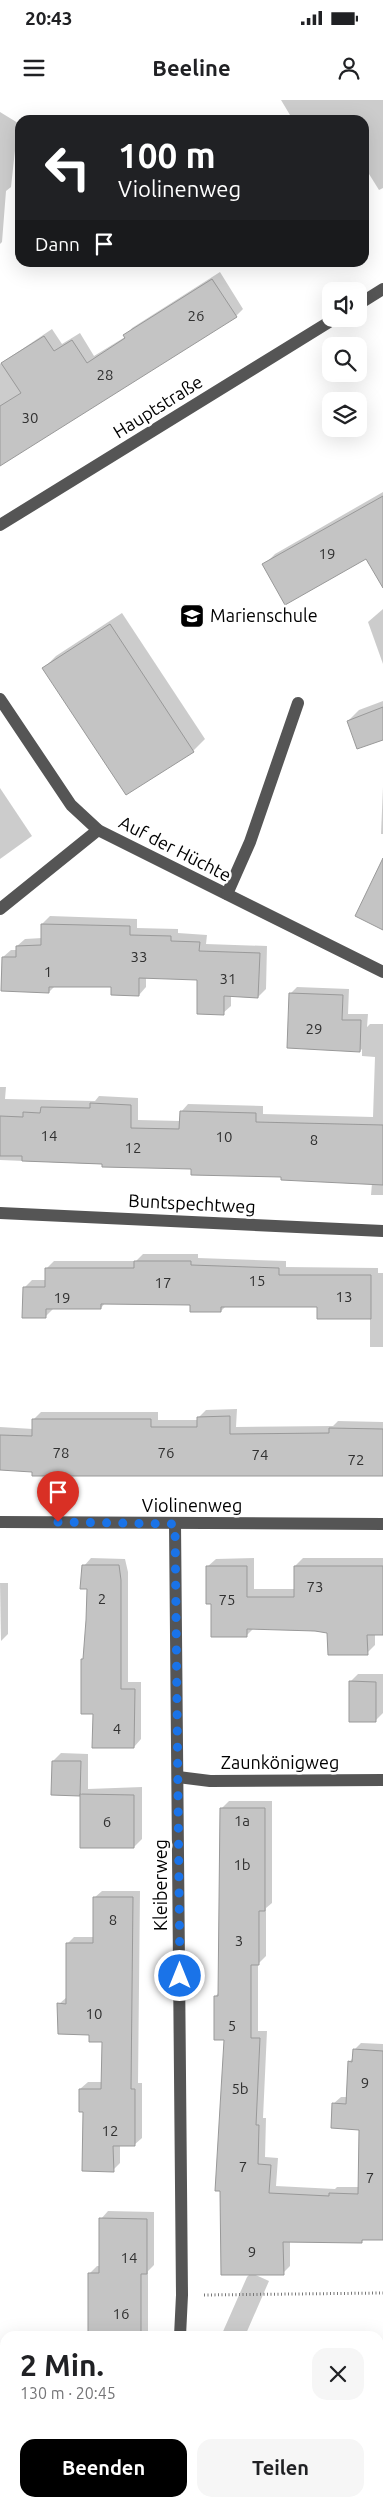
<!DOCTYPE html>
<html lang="de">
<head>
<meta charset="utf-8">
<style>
	:root { --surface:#fff; --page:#f6f6f6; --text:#202124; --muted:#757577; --accent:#000 }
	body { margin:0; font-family:Ubuntu,sans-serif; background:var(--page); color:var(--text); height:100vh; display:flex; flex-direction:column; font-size:19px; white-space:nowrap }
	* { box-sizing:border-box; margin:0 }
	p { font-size:16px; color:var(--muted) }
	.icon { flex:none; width:28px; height:28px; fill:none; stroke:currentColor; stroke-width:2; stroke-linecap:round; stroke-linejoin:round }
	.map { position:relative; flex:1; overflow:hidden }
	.sheet { position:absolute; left:0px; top:2231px; width:384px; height:176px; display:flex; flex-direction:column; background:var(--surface); border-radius:15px 15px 0 0; box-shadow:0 5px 20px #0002 }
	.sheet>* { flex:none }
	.hud { position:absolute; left:15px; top:15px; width:354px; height:152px; border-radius:15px; box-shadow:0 5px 20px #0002; background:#202124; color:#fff; overflow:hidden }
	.controls { position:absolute; left:322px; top:182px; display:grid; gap:10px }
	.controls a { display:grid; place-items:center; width:45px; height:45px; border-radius:10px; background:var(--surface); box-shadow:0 5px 20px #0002; font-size:25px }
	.pin { position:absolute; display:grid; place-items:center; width:42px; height:42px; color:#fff; margin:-51px -21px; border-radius:50% 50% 50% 0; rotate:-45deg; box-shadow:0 0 5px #0007 }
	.pin .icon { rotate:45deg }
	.me { position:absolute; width:55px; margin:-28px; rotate:0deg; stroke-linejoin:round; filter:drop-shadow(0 0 4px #0008) }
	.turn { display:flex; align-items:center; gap:18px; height:105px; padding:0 20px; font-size:22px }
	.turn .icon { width:65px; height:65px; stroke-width:2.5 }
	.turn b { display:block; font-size:35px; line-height:42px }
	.then { display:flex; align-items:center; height:48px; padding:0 20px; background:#0003; gap:10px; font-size:19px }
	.round { display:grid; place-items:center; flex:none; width:52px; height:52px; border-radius:15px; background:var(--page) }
	.summary { display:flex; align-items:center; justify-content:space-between; height:85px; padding:0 20px }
	h1 { font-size:30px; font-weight:700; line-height:38px }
	.cta { display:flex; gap:10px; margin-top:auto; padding:10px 20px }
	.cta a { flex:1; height:58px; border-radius:15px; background:var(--accent); color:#fff; font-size:20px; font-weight:700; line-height:58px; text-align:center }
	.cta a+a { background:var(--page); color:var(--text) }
	.status { display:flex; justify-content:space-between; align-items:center; height:35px; padding:0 25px; background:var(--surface); direction:ltr }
	.status svg { height:14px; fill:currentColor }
	header { display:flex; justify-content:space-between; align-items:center; height:65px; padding:0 20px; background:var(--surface); font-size:22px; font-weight:700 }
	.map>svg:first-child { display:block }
</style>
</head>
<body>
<div class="status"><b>20:43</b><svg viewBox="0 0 49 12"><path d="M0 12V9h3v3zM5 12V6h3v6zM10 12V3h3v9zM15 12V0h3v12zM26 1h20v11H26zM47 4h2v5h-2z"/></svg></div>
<header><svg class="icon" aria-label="menu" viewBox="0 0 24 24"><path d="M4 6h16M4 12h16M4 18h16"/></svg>Beeline<svg class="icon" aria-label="person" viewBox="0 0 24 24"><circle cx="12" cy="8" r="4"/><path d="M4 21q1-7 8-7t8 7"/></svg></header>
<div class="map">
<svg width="383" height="2407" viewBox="0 0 383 2407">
	<rect width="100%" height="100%" fill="#fff"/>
	<g fill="#0003">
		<path d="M281 0H383V88L379 90 369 74 364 78V20H293Z"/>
		<path d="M0 12 18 23 11 87 6 91 2 142 0 144Z"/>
		<path d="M220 172 243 209 236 216 0 363V264L52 229 62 244 80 233 94 256 125 237 132 228Z"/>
		<path d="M383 392V486L366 457 264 465 275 454Z"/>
		<path d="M383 509V564L368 522Z"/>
		<path d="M122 513 205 639 193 651 44 568 56 556Z"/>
		<path d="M383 601V638L348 621 359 610Z"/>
		<path d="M383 687V734H381Z"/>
		<path d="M0 688 32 736 0 759Z"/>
		<path d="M50 816 137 819V828L178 829V833L207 835 206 844 267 846 266 889 258 897 231 895V906L223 913 199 878 146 877V887L139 895 112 886H55L49 892 3 857 11 850H17V846L25 839 42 838V824Z"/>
		<path d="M297 887 349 889 348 914H368L367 927 370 924H383V1095H371L372 1083 193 1068 0 1060V987H6L5 999 95 1001 99 996 138 998V1020L181 1021V1012L188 1004 263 1006V1014L373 1017 375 957 362 956V949L360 951 290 894Z"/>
		<path d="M143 1154H198V1158L286 1161V1167L378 1168V1173H383V1247H370V1218L318 1206H226L221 1211 191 1204 105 1203 101 1208 53 1209 45 1217 25 1187 32 1180H46V1169L54 1161H136Z"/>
		<path d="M237 1309 236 1327 333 1326 338 1321 383 1322V1375L0 1369V1327L33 1329V1320L41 1312H158V1320H199V1317L206 1310Z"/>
		<path d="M91 1458 125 1459 128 1472V1582H141V1639L134 1647 95 1613 83 1559 85 1557 88 1488 84 1466Z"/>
		<path d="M254 1458V1489H295V1466L303 1458H383V1533H375V1545L367 1553 329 1532 254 1528 246 1536 212 1503 207 1467 216 1459Z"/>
		<path d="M0 1483H8V1534L1 1541Z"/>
		<path d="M358 1574H383V1613L375 1621 350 1582Z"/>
		<path d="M61 1653 88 1654V1689L142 1687V1739L134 1747H81L82 1693 80 1695 53 1661Z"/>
		<path d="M229 1701H272V1803L266 1808V1856L258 1864V1931H267L263 2018H266L265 2057 278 2058 276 2086 335 2089 337 2087H359L360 2028 333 2004 341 1997H347L349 1962 354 1957V1950L361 1943 383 1944V2139H364L361 2142 290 2141V2166L283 2173H251L269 2181 245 2236H221L247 2177 251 2173 225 1939 215 1897 219 1892 221 1709Z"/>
		<path d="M102 1791H140L138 1983H142V2038L134 2045H120V2063L113 2070 84 2011 80 1989 88 1982H103V1941L90 1933 59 1904 67 1897V1844L74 1837H94V1798Z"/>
		<path d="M108 2111 154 2112V2165L148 2171V2236H89L90 2173 97 2166H100L101 2119Z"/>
		<path d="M146 2402V2407H68L72 2403Z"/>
		<path d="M233 2402H284L282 2407H231Z"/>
	</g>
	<g fill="#c4c4c4" stroke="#999">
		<path d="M212 179 237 217 0 366V306L21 293 1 263 44 236 54 251 72 240 87 263 125 238 123 235Z"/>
		<path d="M383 396V488L366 459 285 505 262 464Z"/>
		<path d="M110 524 194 652 126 695 42 568Z"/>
		<path d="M383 607V640L357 649 347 621Z"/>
		<path d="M383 758V830L355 816Z"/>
		<path d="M41 824 130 826V835L171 836V841L200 842 199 851 260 853 258 898 224 896V915L197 914V880L139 878V896L111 895V887H49V893L1 891 2 857H16V846L41 845Z"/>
		<path d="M289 893 343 895 342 920H361L360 952 287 948Z"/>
		<path d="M90 1003 131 1005V1028L179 1029 180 1011 256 1013V1022L383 1025V1085L281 1080V1077L191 1075V1069L102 1067V1064L22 1061V1056H0V1016L23 1017V1012L40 1013 41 1007 90 1008Z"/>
		<path d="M134 1161H191V1165L279 1168V1175H371V1219H317V1207H221V1212H190V1205L101 1204V1209H46V1218H22L23 1187H45V1168H134Z"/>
		<path d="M230 1316V1334L329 1333V1328L383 1329V1376H32V1372L0 1370V1335L32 1336V1319H151V1327H197V1317Z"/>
		<path d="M82 1465H119L121 1480V1589H135L134 1648H92L93 1614H81V1559H83L86 1520 87 1489H80Z"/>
		<path d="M206 1466H247V1497H294V1466H383V1535H367L368 1555H328L327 1533 315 1531 247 1529V1537H211V1504H206Z"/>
		<path d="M349 1581 376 1582V1622H349Z"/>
		<path d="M52 1661H81L80 1696 51 1695Z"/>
		<path d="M80 1694 134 1695V1748H80Z"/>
		<path d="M220 1708H265V1811H259V1865H251V1938H260L256 2025H259L258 2064 271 2065 269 2093 329 2096V2093L358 2094 359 2030 331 2028 332 2003 346 2004 348 1961 352 1962 353 1949 383 1951V2140H362V2143L283 2142 284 2175H221L220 2091H215L224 1940H214V1896H218Z"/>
		<path d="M93 1797H133L131 1989H135V2046H113L114 2072 82 2071 83 2012H79V1989H101L102 1942H89V1935L58 1934 57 1903 66 1904V1843H93Z"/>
		<path d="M99 2118 147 2119V2174H141V2236H88V2173H99Z"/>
	</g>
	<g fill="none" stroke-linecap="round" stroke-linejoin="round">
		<path stroke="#777" stroke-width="3" stroke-dasharray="1 2.5" stroke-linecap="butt" d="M204 2195 383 2193"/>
		<g stroke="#555" stroke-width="12">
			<path d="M359 204 383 189"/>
			<path d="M0 425 334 219"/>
			<path d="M0 599 71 705 98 730 383 872"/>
			<path d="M227 794 250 742 298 603"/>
			<path d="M0 809 98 730"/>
			<path d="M0 1113 383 1131"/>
			<path d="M0 1422 383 1424"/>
			<path d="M175 1424 182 2195 180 2236"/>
			<path d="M178 1677 210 1681 383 1680"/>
			<path d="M174 2407V2402"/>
		</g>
	</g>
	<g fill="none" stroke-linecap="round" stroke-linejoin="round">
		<path stroke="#1a73e8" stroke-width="9" stroke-dasharray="0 16.2" d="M58 1422 175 1424 180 1876"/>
	</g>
	<defs>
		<symbol id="school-square" viewBox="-11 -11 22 22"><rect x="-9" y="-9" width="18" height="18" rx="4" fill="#000" stroke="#fff"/><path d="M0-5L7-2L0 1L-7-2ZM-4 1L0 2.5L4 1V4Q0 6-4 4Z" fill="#fff"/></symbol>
	</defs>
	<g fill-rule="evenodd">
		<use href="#school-square" x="178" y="502" width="28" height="28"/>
	</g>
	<g text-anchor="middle" stroke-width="5" stroke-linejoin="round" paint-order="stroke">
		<g font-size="15" fill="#313131">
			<text x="196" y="221">26</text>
			<text x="105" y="280">28</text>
			<text x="30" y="323">30</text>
			<text x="327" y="459">19</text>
			<text x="139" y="862">33</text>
			<text x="48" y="877">1</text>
			<text x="228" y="884">31</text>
			<text x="314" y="934">29</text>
			<text x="49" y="1041">14</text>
			<text x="224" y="1042">10</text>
			<text x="314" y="1045">8</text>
			<text x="133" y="1053">12</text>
			<text x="257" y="1186">15</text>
			<text x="163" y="1188">17</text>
			<text x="344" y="1202">13</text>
			<text x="62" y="1203">19</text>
			<text x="61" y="1358">78</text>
			<text x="166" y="1358">76</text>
			<text x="260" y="1360">74</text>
			<text x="356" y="1365">72</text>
			<text x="315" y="1492">73</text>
			<text x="102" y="1504">2</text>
			<text x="227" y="1505">75</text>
			<text x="117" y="1634">4</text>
			<text x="242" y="1726">1a</text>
			<text x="107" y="1727">6</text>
			<text x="242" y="1770">1b</text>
			<text x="113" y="1825">8</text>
			<text x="239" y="1846">3</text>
			<text x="94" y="1919">10</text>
			<text x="232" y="1931">5</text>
			<text x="365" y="1988">9</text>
			<text x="240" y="1994">5b</text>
			<text x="110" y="2036">12</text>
			<text x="243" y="2072">7</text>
			<text x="370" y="2083">7</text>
			<text x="252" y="2157">9</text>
			<text x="129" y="2163">14</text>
			<text x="121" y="2219">16</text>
		</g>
		<g font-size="18" fill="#000" stroke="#fff">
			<text transform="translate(158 307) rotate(-32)" y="6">Hauptstraße</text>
			<text transform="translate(175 749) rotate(27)" y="6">Auf der Hüchte</text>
			<text transform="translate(192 1104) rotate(3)" y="6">Buntspechtweg</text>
			<text x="192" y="1412">Violinenweg</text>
			<text x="280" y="1669">Zaunkönigweg</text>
			<text transform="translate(161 1785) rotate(-90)" y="6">Kleiberweg</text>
		</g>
		<g font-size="18" fill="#000" stroke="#fff" text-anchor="start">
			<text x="210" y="522">Marienschule</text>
		</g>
	</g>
</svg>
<div class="controls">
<a><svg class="icon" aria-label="sound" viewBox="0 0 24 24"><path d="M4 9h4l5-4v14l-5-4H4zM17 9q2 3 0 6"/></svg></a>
<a><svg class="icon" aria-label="search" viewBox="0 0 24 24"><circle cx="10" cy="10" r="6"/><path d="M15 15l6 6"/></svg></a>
<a><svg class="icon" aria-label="layers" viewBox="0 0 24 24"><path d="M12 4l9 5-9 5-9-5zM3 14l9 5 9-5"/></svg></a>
</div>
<div class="pin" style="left:58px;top:1422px;background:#d93025"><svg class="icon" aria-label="arrive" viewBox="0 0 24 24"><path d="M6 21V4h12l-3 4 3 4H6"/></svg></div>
<svg class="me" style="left:180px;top:1876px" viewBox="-20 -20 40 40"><circle r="17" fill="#1a73e8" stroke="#fff" stroke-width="3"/><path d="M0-11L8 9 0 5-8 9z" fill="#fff"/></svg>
<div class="hud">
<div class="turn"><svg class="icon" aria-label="left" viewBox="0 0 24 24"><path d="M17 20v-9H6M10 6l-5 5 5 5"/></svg><div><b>100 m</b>Violinenweg</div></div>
<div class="then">Dann<svg class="icon" aria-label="arrive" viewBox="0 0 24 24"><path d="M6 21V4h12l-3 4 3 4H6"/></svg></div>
</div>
<section class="sheet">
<div class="summary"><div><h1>2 Min.</h1><p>130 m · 20:45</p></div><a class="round"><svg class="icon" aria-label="close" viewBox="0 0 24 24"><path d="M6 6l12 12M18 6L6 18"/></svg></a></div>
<div class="cta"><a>Beenden</a><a>Teilen</a></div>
</section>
</div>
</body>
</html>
